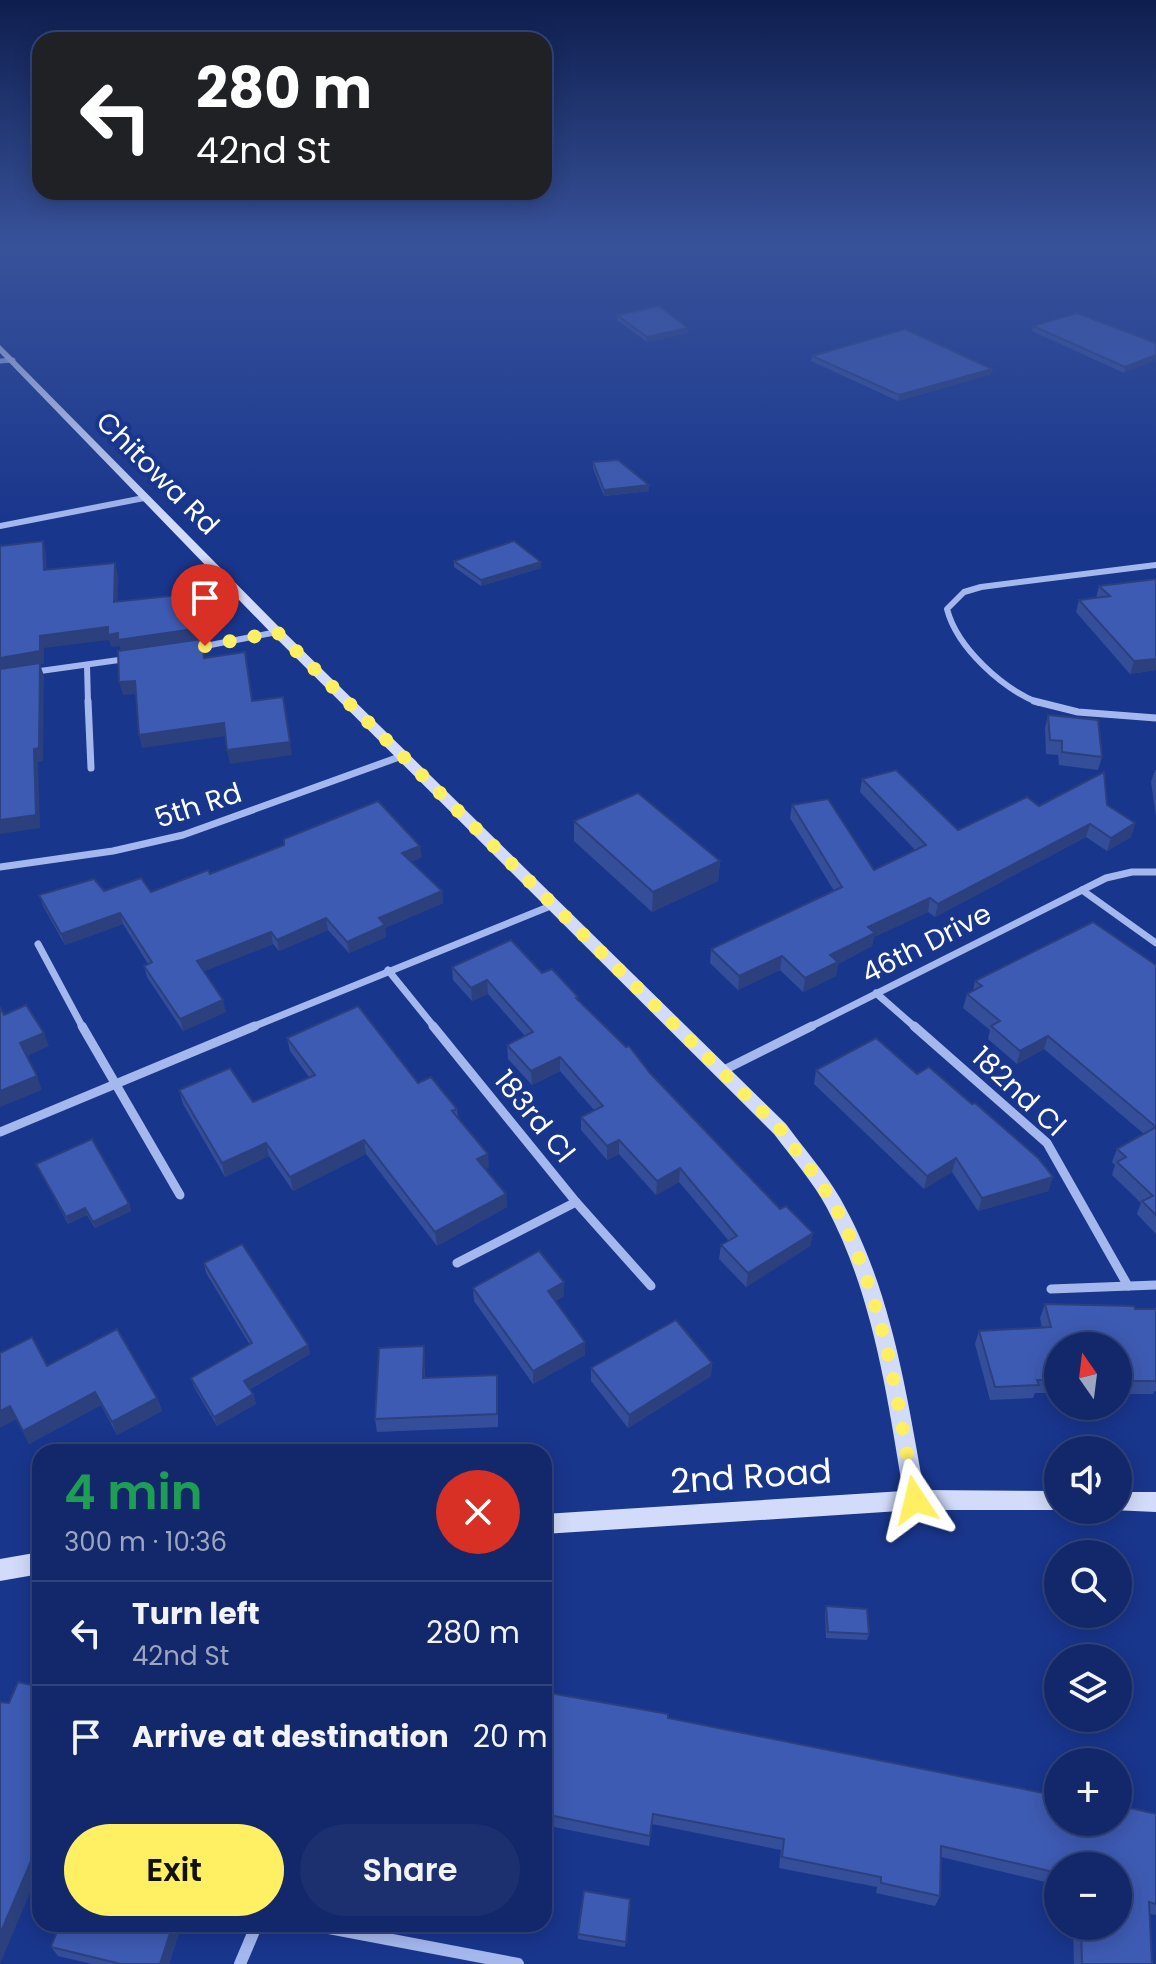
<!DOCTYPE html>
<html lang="en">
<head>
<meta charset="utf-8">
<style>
	:root { --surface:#13286a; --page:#1c3070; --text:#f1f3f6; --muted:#9da6c1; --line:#32447e; --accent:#ffef62 }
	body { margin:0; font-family:Poppins,sans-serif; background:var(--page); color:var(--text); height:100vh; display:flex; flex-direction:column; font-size:30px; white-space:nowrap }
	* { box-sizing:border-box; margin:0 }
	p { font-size:26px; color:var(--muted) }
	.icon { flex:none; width:44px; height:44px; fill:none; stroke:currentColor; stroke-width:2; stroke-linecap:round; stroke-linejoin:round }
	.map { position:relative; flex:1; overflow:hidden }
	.sheet { position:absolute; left:32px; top:1444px; width:520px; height:488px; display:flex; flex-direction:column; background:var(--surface); border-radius:24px; box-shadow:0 4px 20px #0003,0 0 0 2px var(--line) }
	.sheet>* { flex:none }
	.hud { position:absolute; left:32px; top:32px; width:520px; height:168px; border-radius:24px; box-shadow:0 4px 20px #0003,0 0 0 2px var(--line); background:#202124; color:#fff; overflow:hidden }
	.needle { width:52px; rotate:346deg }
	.tools { position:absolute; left:1044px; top:1332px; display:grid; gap:16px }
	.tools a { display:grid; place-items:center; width:88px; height:88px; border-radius:50%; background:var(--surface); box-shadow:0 4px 20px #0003,0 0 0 2px var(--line); font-size:40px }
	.pin { position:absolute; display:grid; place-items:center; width:68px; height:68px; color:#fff; margin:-82px -34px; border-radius:50% 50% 50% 0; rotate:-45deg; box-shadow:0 0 8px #0007 }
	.pin .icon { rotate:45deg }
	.me { position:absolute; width:88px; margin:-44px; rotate:350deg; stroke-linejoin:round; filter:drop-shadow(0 0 6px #0008) }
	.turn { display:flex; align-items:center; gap:28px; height:168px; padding:0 32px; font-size:36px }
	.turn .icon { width:104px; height:104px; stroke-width:2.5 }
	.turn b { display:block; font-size:56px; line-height:68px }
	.round { display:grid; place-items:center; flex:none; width:84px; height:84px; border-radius:42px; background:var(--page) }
	.summary { display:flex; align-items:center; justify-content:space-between; height:136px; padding:0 32px }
	h1 { font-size:48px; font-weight:600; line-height:60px; color:#1e9e55 }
	.primary-button { display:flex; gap:16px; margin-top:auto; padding:16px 32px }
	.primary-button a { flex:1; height:92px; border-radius:48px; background:var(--accent); color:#111; font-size:32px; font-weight:600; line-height:92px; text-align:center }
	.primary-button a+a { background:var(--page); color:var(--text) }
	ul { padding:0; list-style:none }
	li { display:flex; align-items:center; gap:24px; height:104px; padding:0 32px; border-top:2px solid var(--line) }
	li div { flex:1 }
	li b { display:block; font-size:30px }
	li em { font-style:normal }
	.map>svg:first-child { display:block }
</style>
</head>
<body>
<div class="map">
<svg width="1156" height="1964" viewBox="0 0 1156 1964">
	<rect width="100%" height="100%" fill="#19368d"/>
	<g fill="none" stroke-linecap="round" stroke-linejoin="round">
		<path stroke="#a5b8ee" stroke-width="5" d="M0 361 13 360"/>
		<g stroke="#a5b8ee" stroke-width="6">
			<path d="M0 526 144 498"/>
			<path d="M195 648 277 632"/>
			<path d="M87 665 88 703"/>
			<path d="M33 672 126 659"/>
			<path d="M1039 703C1003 689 957 648 947 609L964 592 981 587 1156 565"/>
		</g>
		<g stroke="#a5b8ee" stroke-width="7">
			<path d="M88 701 91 768"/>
			<path d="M1034 701 1078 712 1156 718"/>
			<path d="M0 867 113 851 183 835 402 756"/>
			<path d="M1082 890 1156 943"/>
			<path d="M38 944 83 1028"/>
			<path d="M388 970 435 1028"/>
			<path d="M876 993 916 1028"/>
			<path d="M250 1028 553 905"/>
			<path d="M808 1028 1106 878 1132 872H1156"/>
		</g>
		<g stroke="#a5b8ee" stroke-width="9">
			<path d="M82 1026 180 1195"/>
			<path d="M433 1026 576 1202 651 1286"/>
			<path d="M914 1026 1047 1143 1128 1286"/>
			<path d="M722 1071 812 1026"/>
			<path d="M0 1132 255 1026"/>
			<path d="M457 1263 576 1202"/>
			<path d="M1051 1289 1156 1285"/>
		</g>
		<g stroke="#a5b8ee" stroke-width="12">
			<path d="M308 1924 518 1964"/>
			<path d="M240 1964 257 1924"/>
		</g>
		<g fill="#d2dcfa" fill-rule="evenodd">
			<path d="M0 345 281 629 786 1124C804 1149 825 1172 840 1198 891 1287 906 1391 924 1490L1058 1491V1510H1061H915L544 1534V1514L903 1491C887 1395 873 1295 827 1208 813 1182 792 1158 774 1134L273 635 0 353Z"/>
			<path d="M1118 1492H1156V1512L1112 1510H1118Z"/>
			<path d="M40 1552V1574L0 1581V1559Z"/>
		</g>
	</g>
	<g fill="#354e9a">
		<path d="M617 315 688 333 647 342 617 320Z"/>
		<path d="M1033 326 1156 343 1124 373 1032 331Z"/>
		<path d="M812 356 992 369 991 374 898 401 811 361Z"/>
		<path d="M593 462 649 485V491L604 496 593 468Z"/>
		<path d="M454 561 541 568 481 586 454 567Z"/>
		<path d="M1156 579V670L1130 674 1076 612 1079 600 1096 598 1099 586Z"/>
		<path d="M1048 715 1102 757 1098 770 1059 765 1058 755 1046 754 1045 728Z"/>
		<path d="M1155 770H1156V816L1151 782Z"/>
		<path d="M862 779 958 830 1039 806 1107 805 1135 823 1131 837 1107 851 1086 837 935 917 928 912 874 937 872 946 838 964 836 976 803 992 780 970 738 990 710 963 711 949 834 891 790 818 792 805 874 870 915 850 860 792Z"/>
		<path d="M574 821 720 861 718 881 652 912 574 841Z"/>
		<path d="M422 857 411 862 442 891 443 903 385 928 386 937 349 953 328 930 279 951 273 944 204 971 226 1012 183 1031 147 977 144 966 148 964 123 924 65 945 43 906 39 895 104 891 151 892 210 874Z"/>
		<path d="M1156 965V1234L1137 1214 1141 1203 1112 1175 1115 1165 1112 1162 1117 1149 1144 1134 1044 1049 1017 1064 988 1039 990 1030 963 1008 967 994 973 991 975 981Z"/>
		<path d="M452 967 542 973 578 1001 650 1073 780 1209 813 1233 810 1246 746 1287 719 1259 721 1245 729 1241 679 1182 656 1195 619 1154 607 1160 581 1130V1117L594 1110 560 1071 532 1085 508 1059 507 1045 525 1036 488 994 472 1001 453 980Z"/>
		<path d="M287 1038 418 1083 457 1109 458 1117 489 1167 485 1169 506 1194 507 1207 437 1246 366 1154 293 1191 269 1156 225 1177 183 1104 179 1090 253 1102 309 1077 290 1051Z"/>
		<path d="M816 1070 917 1074 1053 1177 1048 1191 978 1211 952 1172 924 1189 814 1084Z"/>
		<path d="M36 1164 129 1204 131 1211 95 1228 87 1215 68 1224Z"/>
		<path d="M204 1263 308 1345 310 1354 250 1389 253 1394 256 1404 217 1426 194 1387 191 1378 250 1345 206 1273Z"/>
		<path d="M473 1288 564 1296 555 1301 585 1355 533 1384 474 1301Z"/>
		<path d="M1045 1304 1135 1309H1156V1391H1155L1153 1394H1118V1346H1058V1393H1035L1033 1398 990 1400 975 1344 979 1331 1042 1328 1040 1318Z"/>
		<path d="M425 1359V1378L498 1388V1427L377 1432 375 1419Z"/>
		<path d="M712 1363 711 1376 628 1428 591 1381V1368Z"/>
		<path d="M47 1366 157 1398 162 1411 117 1435 101 1405 29 1444 17 1419Z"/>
		<path d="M826 1606 869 1634 867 1640 826 1638 825 1612Z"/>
		<path d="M544 1692 668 1718 1058 1796 1156 1814V1915L1150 1914 1152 1964H1074L1073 1926H1118V1866H1058V1885L941 1857 940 1896 935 1906 876 1893 877 1887 779 1868 781 1850 652 1824 649 1846 544 1825Z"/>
		<path d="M630 1899 625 1947 578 1939V1934Z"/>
		<path d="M60 1924H182L169 1964H92L58 1956 51 1947Z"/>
	</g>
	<g fill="#2b407d">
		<path d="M688 328V333L647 342V337Z"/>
		<path d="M1156 355V360L1124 373 1125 367Z"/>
		<path d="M992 369 991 374 898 401 899 395Z"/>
		<path d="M649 485V491L604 496V490Z"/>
		<path d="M43 541 46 553 47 582 44 570Z"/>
		<path d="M541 562V568L481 586V580Z"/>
		<path d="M115 563 118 575 117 614 114 602Z"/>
		<path d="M198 605 206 670 121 652 120 646 111 647 109 640 44 648V664H40L44 676 43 761 38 762 40 828 0 834V658L40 636Z"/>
		<path d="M1156 659V670L1130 674 1134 661Z"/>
		<path d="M135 681 138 694 123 695 119 682Z"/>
		<path d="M224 723 226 736 142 748 139 735Z"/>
		<path d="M290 742 292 755 230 764 227 750Z"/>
		<path d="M1135 823 1131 837 1107 851 1111 838Z"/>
		<path d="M1090 824 1086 837 935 917 938 904Z"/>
		<path d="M420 846 422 857 403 865 402 853Z"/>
		<path d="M720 861 718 881 652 912 653 892Z"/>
		<path d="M442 891 443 903 385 928 386 937 349 953 347 942 379 918Z"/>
		<path d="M930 898 928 912 874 937 872 946 838 964 836 976 803 992 805 978 830 955 868 927Z"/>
		<path d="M120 913 123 924 65 945 61 934Z"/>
		<path d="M326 918 328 930 279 951 277 940Z"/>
		<path d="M271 932 273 944 200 973 197 961Z"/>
		<path d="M782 956 780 970 738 990 739 976Z"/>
		<path d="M487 980 488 994 472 1001 471 988Z"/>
		<path d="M223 1000 226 1012 183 1031 180 1019Z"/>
		<path d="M44 1033 49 1046 25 1057 20 1043Z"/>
		<path d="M1048 1036 1044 1049 1017 1064 1020 1051Z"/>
		<path d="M560 1057V1071L532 1085 531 1071Z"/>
		<path d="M37 1076 42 1090 0 1107V1091Z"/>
		<path d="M364 1140 366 1154 293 1191 290 1177Z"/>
		<path d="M619 1140V1154L607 1160V1146Z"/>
		<path d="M266 1143 269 1156 225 1177 222 1163Z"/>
		<path d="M488 1154 489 1167 478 1173 477 1159Z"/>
		<path d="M956 1158 952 1172 924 1189 927 1176Z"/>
		<path d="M680 1168 679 1182 656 1195 657 1181Z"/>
		<path d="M1053 1177 1048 1191 978 1211 982 1198Z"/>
		<path d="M506 1194 507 1207 437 1246 435 1232Z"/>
		<path d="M129 1204 131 1211 95 1228 93 1222Z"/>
		<path d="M85 1208 87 1215 68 1224 66 1217Z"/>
		<path d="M813 1233 810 1246 746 1287 748 1273Z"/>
		<path d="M564 1282V1296L548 1304V1291Z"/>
		<path d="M585 1342V1355L533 1384V1371Z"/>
		<path d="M308 1345 310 1354 247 1390 244 1381Z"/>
		<path d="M424 1346 425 1359 424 1391 423 1378Z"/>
		<path d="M712 1363 711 1376 628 1428 629 1415Z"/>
		<path d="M95 1392 101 1405 29 1444 23 1431Z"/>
		<path d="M253 1394 256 1404 217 1426 214 1417Z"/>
		<path d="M157 1398 162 1411 117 1435 112 1422Z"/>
		<path d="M10 1406 17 1419 0 1428V1411Z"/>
		<path d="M40 1840V1869L0 1964V1934Z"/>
		<path d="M173 1924H182L169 1964H160Z"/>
	</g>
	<g fill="#3e5bb3" stroke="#2b407d" stroke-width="2">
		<path d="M659 306 688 328 647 337 617 315Z"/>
		<path d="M1077 313 1156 343V355L1125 367 1033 326Z"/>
		<path d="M905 329 992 369 899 395 812 356Z"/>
		<path d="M618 460 649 485 604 490 593 462Z"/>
		<path d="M43 541 44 570 115 563 114 602 189 594 190 606 198 605 201 628 118 640V633L108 635V627L40 636V651L0 658V546Z"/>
		<path d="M514 541 541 562 481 580 454 561Z"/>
		<path d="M1156 579V659L1134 661 1079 600 1110 596 1099 586Z"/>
		<path d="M202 639 204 658 245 652 252 701 283 697 290 742 227 750 224 723 139 735 135 681 119 682 118 651Z"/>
		<path d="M40 663 39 748 34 749 36 815 0 820V669Z"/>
		<path d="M1048 715 1098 720 1102 757 1062 752V741L1050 740Z"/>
		<path d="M896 770 958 830 1027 797 1039 806 1104 772 1107 805 1135 823 1111 838 1090 824 938 904 930 898 868 927 875 933 830 955 838 962 805 978 782 956 739 976 711 949 842 887 792 805 828 799 874 870 926 845 862 779Z"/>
		<path d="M638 793 720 861 653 892 574 821Z"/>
		<path d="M378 801 420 846 402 853 442 891 379 918 385 925 347 942 326 918 277 940 271 932 197 961 223 1000 180 1019 144 966 152 962 120 913 61 934 39 895 94 879 104 891 141 878 151 892 208 870 210 874 284 845V839Z"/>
		<path d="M1093 922 1156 965V1127L1048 1036 1020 1051 991 1026 1000 1021 967 994 982 986 975 981Z"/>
		<path d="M511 940 542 973 552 969 578 997 576 998 626 1047 629 1046 650 1073 780 1209 786 1206 813 1233 748 1273 721 1245 737 1236 680 1168 657 1181 619 1140 607 1146 581 1117 603 1106 560 1057 531 1071 507 1045 533 1032 487 980 471 988 452 967Z"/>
		<path d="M26 1005 44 1033 20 1043 37 1076 0 1091V1007L4 1015Z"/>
		<path d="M358 1006 418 1083 431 1077 457 1109 452 1111 488 1154 477 1159 506 1194 435 1232 364 1140 290 1177 266 1143 222 1163 179 1090 230 1068 253 1102 315 1075 287 1038Z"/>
		<path d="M876 1038 917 1074 929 1067 972 1104 975 1103 1038 1158 1053 1177 982 1198 956 1158 927 1176 816 1070Z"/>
		<path d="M1156 1127V1215L1142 1201 1153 1196 1117 1162 1126 1157 1117 1149Z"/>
		<path d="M92 1139 129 1204 93 1222 85 1208 66 1217 36 1164Z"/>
		<path d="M242 1244 308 1345 244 1381 253 1394 214 1417 191 1378 252 1343 204 1263Z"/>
		<path d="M539 1251 564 1282 548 1291 585 1342 533 1371 473 1288Z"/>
		<path d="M1045 1304 1134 1306 1135 1309H1156V1381H1118V1346H1058V1380H1037L1039 1385 995 1387 979 1331 1051 1327Z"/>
		<path d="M676 1320 712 1363 629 1415 591 1368Z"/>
		<path d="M117 1329 157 1398 112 1422 95 1392 23 1431 10 1406 0 1411V1353L32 1337 47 1366Z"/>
		<path d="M424 1346 423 1378 497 1375V1414L375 1419 379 1348Z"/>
		<path d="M826 1606 867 1609 869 1634 828 1632Z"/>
		<path d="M18 1682 40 1687V1840L0 1934V1702L9 1703Z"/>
		<path d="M544 1692 668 1714V1718L1058 1796V1822H1118V1805L1156 1814V1904L1149 1902 1152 1964H1082L1081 1926H1118V1866H1058V1873L941 1846 940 1896 881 1883V1877L782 1857 784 1839 653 1814 650 1836 544 1814Z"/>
		<path d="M584 1891 630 1899 626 1942 578 1934Z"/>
		<path d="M60 1924H173L160 1964H121L51 1947Z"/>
	</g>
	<linearGradient id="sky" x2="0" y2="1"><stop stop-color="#0e1e4e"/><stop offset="0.47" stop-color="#38529a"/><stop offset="1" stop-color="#38529a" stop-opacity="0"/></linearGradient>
	<rect width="1156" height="522" fill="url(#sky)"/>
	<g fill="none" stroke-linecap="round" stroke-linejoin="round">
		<path stroke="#ffef62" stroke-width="14" stroke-dasharray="0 25.2" d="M205 646 277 632 780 1129C798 1154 819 1178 834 1205 884 1296 897 1398 915 1500"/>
	</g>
	<g text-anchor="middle" stroke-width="8" stroke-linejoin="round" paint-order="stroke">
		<g font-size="28" fill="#fff" stroke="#19368d">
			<text transform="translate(158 473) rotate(45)" y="10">Chitowa Rd</text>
			<text transform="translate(198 805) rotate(-18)" y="10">5th Rd</text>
			<text transform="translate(926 943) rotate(-27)" y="10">46th Drive</text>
			<text transform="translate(1019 1091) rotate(43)" y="10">182nd Cl</text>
			<text transform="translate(535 1116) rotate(51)" y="10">183rd Cl</text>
		</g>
		<g font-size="34" fill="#fff" stroke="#19368d">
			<text transform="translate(751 1476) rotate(-4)" y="12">2nd Road</text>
		</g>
	</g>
</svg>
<div class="tools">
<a><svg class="needle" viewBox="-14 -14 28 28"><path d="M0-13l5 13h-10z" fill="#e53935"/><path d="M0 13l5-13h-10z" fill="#9da6c1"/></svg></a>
<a><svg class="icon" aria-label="sound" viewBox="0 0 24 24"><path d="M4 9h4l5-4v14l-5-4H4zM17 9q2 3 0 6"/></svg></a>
<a><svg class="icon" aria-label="search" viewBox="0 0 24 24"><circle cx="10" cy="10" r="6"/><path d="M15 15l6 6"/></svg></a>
<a><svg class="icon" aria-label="layers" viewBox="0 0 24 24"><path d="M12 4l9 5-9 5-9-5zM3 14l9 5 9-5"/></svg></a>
<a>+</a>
<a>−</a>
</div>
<div class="pin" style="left:205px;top:646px;background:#d93025"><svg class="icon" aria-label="arrive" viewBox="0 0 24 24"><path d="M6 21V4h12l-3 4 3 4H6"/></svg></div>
<svg class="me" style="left:915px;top:1500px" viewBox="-20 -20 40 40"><path d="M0-17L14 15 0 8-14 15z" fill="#ffef62" stroke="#fff" stroke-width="4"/></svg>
<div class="hud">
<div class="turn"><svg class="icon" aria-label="left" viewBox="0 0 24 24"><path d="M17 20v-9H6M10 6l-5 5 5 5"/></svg><div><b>280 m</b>42nd St</div></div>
</div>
<section class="sheet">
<div class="summary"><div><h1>4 min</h1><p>300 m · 10:36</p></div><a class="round" style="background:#d93025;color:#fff"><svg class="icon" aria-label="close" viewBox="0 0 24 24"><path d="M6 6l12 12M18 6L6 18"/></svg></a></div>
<ul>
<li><svg class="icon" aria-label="left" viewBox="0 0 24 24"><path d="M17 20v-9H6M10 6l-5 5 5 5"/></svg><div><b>Turn left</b><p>42nd St</p></div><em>280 m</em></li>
<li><svg class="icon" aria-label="arrive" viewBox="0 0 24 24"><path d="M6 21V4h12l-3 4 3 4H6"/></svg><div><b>Arrive at destination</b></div><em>20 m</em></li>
</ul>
<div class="primary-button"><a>Exit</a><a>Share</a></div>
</section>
</div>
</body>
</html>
